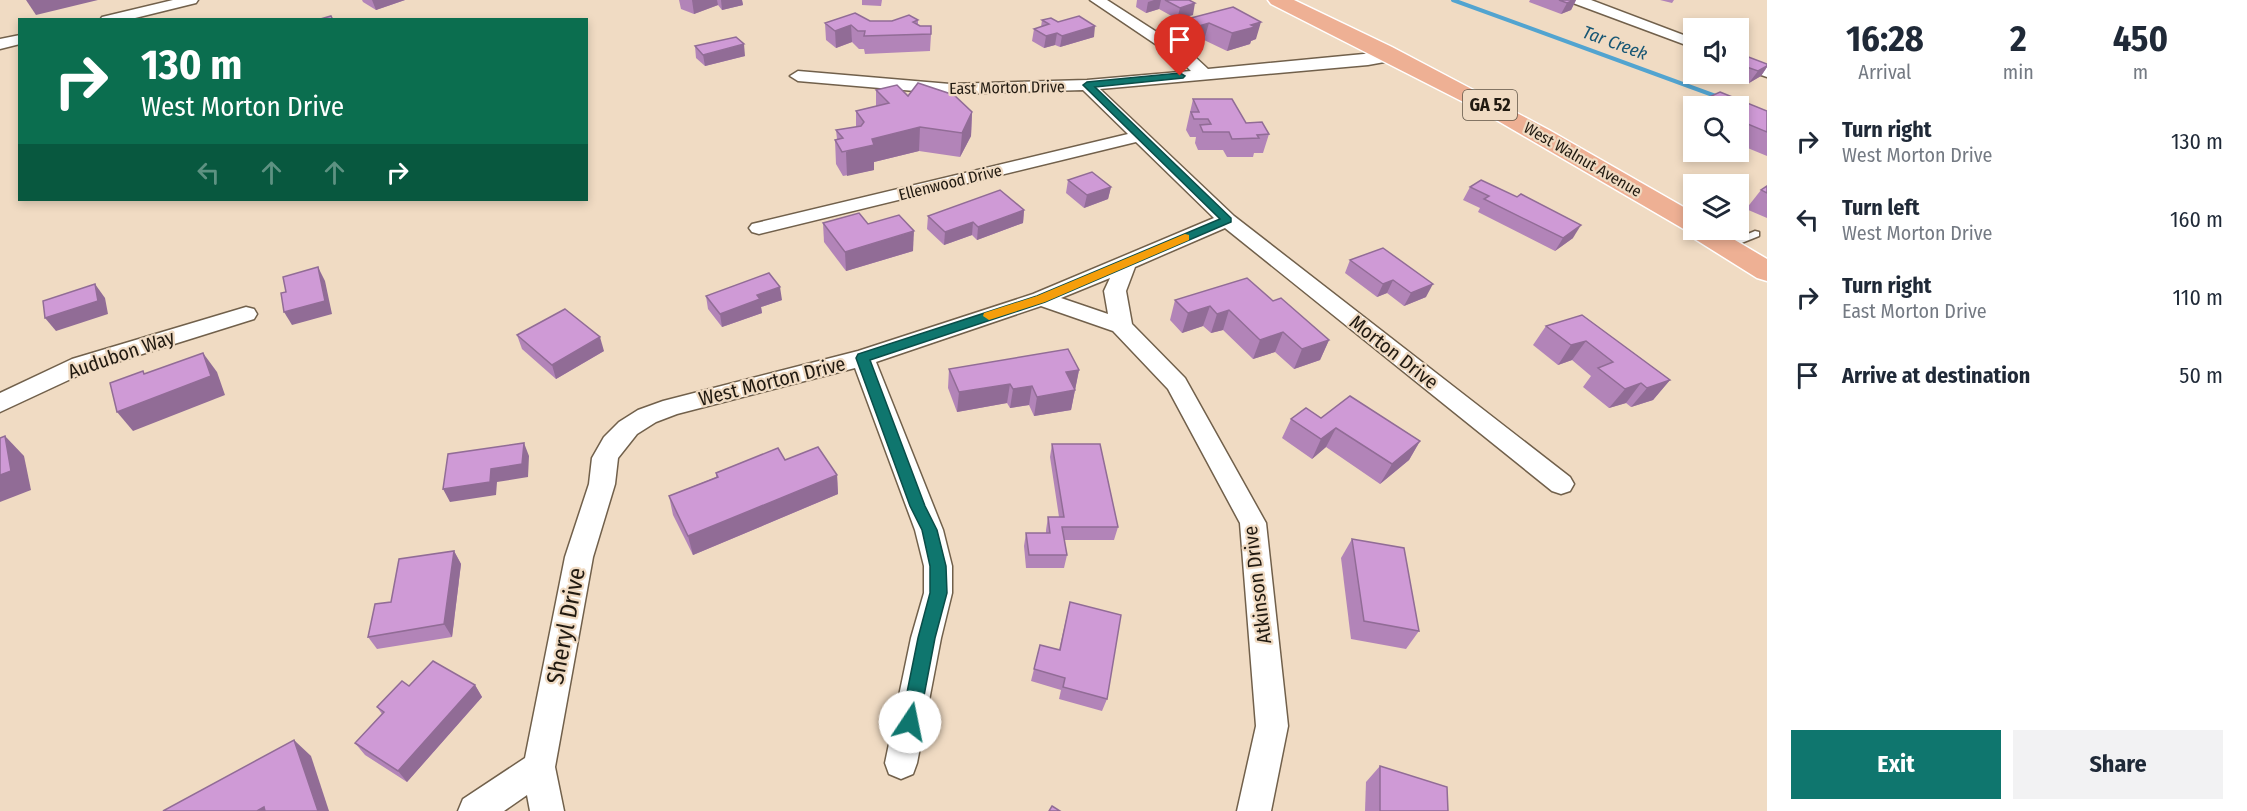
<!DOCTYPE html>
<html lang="en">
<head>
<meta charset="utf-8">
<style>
	:root { --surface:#fff; --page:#f2f2f3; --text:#1f2937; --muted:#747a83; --accent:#0f766e }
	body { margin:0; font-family:"Fira Sans Condensed",sans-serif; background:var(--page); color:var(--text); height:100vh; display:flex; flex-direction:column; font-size:22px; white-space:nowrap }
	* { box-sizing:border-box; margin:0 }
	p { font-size:20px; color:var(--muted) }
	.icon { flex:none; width:33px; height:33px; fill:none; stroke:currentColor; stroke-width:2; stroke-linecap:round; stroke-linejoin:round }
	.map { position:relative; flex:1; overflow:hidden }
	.panel { display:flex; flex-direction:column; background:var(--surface); width:480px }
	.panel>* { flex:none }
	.banner { position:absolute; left:18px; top:18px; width:570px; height:183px; border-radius:0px; box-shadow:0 3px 9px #0003; background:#0b6e4f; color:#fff; overflow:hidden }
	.controls { position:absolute; left:1683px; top:18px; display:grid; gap:12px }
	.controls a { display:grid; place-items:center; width:66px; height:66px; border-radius:0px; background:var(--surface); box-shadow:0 3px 9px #0003; font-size:30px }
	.pin { position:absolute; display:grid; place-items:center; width:51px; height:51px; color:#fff; margin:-62px -26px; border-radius:50% 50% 50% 0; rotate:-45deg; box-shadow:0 0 6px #0007 }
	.pin .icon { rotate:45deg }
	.me { position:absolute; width:66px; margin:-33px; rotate:11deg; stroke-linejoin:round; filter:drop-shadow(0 0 4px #0008) }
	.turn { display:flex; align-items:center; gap:21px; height:126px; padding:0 24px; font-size:27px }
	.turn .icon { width:78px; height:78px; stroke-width:2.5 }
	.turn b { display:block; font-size:42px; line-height:51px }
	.lanes { display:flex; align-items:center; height:57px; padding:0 24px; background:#0003; justify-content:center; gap:30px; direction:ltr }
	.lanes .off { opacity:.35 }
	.eta { display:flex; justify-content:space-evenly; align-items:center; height:102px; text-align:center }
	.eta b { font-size:36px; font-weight:700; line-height:42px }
	.primary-button { display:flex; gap:12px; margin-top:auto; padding:12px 24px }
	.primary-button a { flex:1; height:69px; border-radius:0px; background:var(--accent); color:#fff; font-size:24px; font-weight:700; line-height:69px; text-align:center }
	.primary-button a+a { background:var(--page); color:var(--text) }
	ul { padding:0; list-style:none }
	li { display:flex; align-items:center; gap:18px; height:78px; padding:0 24px }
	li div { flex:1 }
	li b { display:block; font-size:22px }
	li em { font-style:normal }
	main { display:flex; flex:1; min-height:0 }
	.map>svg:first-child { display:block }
</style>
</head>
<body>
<main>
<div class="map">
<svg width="1767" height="811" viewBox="0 0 1767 811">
	<rect width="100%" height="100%" fill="#f0dbc3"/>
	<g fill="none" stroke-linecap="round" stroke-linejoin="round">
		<path stroke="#52a4d0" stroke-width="4" d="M1453 0 1721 98"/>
		<defs>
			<path id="lane" d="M1755 231 1759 232V236L1729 248 1725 249 1720 246Z"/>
			<g id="street">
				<path d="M173 0H198L196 3 127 20H100L102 17Z"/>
				<path d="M1090 0H1107L1194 56 1208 69 1395 51 1401 53 1403 56 1401 59 1368 65 1100 89 1234 216 1570 477 1574 484 1570 491 1561 494 1552 491 1225 228 1135 267 1126 291 1132 324 1185 378 1266 523 1288 726 1271 811H1237L1256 726 1240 523 1168 389 1113 331 1041 306 876 362 943 530 952 566V593L941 638 917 763 913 774 901 779 889 774 885 763 911 638 924 593V566L915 530 855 368 677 414 656 422 637 434 618 458 615 484 593 557 555 767 564 811H530L527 795 504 811H458L463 799 525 758 565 557 589 484 592 458 604 437 619 422 638 410 663 401 858 351 1033 294 1214 218 1136 142 759 234 752 232 749 228 752 224 1128 134 1083 90 950 94 798 81 790 76 798 71 950 84 1087 80 1191 71 1182 62ZM1110 278 1104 291 1108 314 1061 298Z"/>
				<path d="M1571 0H1591L1694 39V48L1573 3Z"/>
				<path d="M20 35V44L0 49V39Z"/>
				<path d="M1738 57 1767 67V77L1738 67Z"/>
				<path d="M246 307 254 309 257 314 254 319 88 371 0 412V393L72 359Z"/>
			</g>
			<path id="primary" d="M1268 0H1294L1392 47 1549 130 1694 213V230H1718L1767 259V281L1757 278 1690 236 1687 231 1481 111 1271 4Z"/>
		</defs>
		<use href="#lane" stroke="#71604b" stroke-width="3"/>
		<use href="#street" stroke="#71604b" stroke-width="3"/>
		<use href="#primary" stroke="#fff" stroke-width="3"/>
		<use href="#lane" fill="#fff" fill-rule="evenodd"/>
		<use href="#street" fill="#fff" fill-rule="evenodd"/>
		<use href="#primary" fill="#eeb094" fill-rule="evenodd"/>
	</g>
	<g fill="#b284b8">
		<path d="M362 0H405L376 10 363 2Z"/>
		<path d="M679 0H742L743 5 722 10 718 5 694 14 681 9Z"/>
		<path d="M862 0H882L881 6 862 5Z"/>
		<path d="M1137 0H1189L1193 15 1177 19 1159 9 1146 13 1136 7Z"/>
		<path d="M1530 0H1576L1571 10 1561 14 1529 2Z"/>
		<path d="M1660 0H1674L1672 3Z"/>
		<path d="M1233 7 1256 39 1251 41 1250 44 1227 51 1204 40 1195 43 1183 36 1187 19Z"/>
		<path d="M918 20V25L931 34 930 51 865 54 864 49H859L852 42 836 48 826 40 825 23Z"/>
		<path d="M1042 20 1058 22 1094 37 1060 47 1055 45 1044 48 1032 41 1034 29 1041 27Z"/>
		<path d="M695 46 745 56 705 66 696 58Z"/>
		<path d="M1738 53 1767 64V67L1761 76 1749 83 1723 74H1738Z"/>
		<path d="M876 90 908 96 972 112 971 136 960 157 919 151 874 162V170L843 176 836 164 835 140 837 139 836 130 856 127V111L876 106Z"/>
		<path d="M1720 92 1767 111V156L1738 144V106H1694L1696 103Z"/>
		<path d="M1193 99 1246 123 1269 134 1263 153H1254L1253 157H1227L1223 150H1198L1195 143 1196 137H1190L1186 130Z"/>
		<path d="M1694 107V125L1685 121Z"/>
		<path d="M1068 180 1111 187 1108 199 1084 208 1066 193Z"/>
		<path d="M1767 186V218L1746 209 1761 190Z"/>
		<path d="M1470 187 1573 238 1555 251 1478 212 1480 208 1463 200Z"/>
		<path d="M1024 210 1023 223 977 240 972 235 944 245 927 229 928 216Z"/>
		<path d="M823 223 868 224 913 251 846 271 824 242Z"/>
		<path d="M1383 248 1426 297 1404 306 1387 293 1377 297 1345 273 1350 260Z"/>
		<path d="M706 296 782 300 761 307 762 313 722 327 708 309Z"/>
		<path d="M1175 300 1273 301 1329 340 1320 360 1294 369 1275 352 1253 359 1223 330 1211 333 1203 326 1182 333 1170 320Z"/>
		<path d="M1582 315 1670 380 1653 400 1631 407 1626 403 1609 408 1583 387 1591 376 1572 360 1558 365 1533 345 1546 326Z"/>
		<path d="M517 335 604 351 556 379 522 349Z"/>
		<path d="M949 369 1079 370 1071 410 1034 416 1029 405 1010 408 1007 403 957 412 948 388Z"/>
		<path d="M1321 418 1420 441 1409 460 1380 484 1326 447 1312 459 1282 438 1291 419Z"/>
		<path d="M1052 444 1118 527 1114 540H1064L1067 555 1064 568H1026L1024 546 1026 533H1046V530L1048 517H1059L1050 457Z"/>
		<path d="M785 460 837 475 838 494 693 555 673 515 669 496 716 477V473Z"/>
		<path d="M1352 539 1419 631 1406 649 1351 639 1341 558Z"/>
		<path d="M454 551 461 564 452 637 377 649 368 637 391 602Z"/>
		<path d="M1070 602 1107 699 1102 711 1059 699 1061 690 1031 681 1040 645 1059 650Z"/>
		<path d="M475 685 482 697 407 782 365 755 355 743 382 714 377 707 409 686Z"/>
		<path d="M1380 766 1448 811H1365L1366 782Z"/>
	</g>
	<g fill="#916c96">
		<path d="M26 0H98L36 15Z"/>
		<path d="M372 0H405L376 10Z"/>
		<path d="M692 0H717L718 5 694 14Z"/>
		<path d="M721 0H742L743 5 722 10Z"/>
		<path d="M1154 0H1161L1159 9 1146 13 1148 2Z"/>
		<path d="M1574 0H1576L1571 10 1561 14 1567 3Z"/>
		<path d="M1195 3 1193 15 1177 19 1180 8Z"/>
		<path d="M1261 22 1256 39 1251 41 1250 44 1227 51 1232 33 1251 25Z"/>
		<path d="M1209 23 1204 40 1195 43 1199 26Z"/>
		<path d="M851 25 852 42 836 48 835 31Z"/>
		<path d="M1095 26 1094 37 1060 47 1062 36Z"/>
		<path d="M1057 33 1055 45 1044 48 1046 36Z"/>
		<path d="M744 44 745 56 705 66 703 55Z"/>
		<path d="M1767 66V67L1761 76 1749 83 1758 71Z"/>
		<path d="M972 112 971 136 960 157 962 133Z"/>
		<path d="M920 127 919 151 874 162V170L847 176 846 152 872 139Z"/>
		<path d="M1111 187 1108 199 1084 208 1087 195Z"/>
		<path d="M1024 210 1023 223 977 240 978 227Z"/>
		<path d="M973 222 972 235 944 245 945 232Z"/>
		<path d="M1581 225 1573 238 1555 251 1563 238Z"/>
		<path d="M914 231 913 251 846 271 845 252Z"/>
		<path d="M318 267 325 281 332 314 292 325 284 312Z"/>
		<path d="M1393 280 1387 293 1377 297 1383 284Z"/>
		<path d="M95 284 105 298 108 314 56 331 45 318Z"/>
		<path d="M1433 284 1426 297 1404 306 1411 293Z"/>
		<path d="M780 287 782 300 761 307 762 313 722 327 720 314 757 295Z"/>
		<path d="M1210 306 1203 326 1182 333 1188 313Z"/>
		<path d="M1229 310 1223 330 1211 333 1217 314Z"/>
		<path d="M1283 332 1275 352 1253 359 1260 340Z"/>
		<path d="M600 337 604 351 556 379 552 365Z"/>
		<path d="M1329 340 1320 360 1294 369 1302 349Z"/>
		<path d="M1586 341 1572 360 1558 365 1571 345Z"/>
		<path d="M203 353 217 372 225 395 133 431 117 412Z"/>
		<path d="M1079 370 1075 390 1066 372Z"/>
		<path d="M1670 380 1653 400 1631 407 1647 388Z"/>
		<path d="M1641 383 1626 403 1609 408 1625 389Z"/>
		<path d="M1010 384 1007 403 957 412 959 392Z"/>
		<path d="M1032 386 1029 405 1010 408 1013 389Z"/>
		<path d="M1075 390 1071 410 1034 416 1037 397Z"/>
		<path d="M1336 428 1326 447 1312 459 1321 439Z"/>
		<path d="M5 436 24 456 31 490 0 502V475Z"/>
		<path d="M1420 441 1409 460 1380 484 1392 464Z"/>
		<path d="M524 443 529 456 528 477 497 482 496 495 450 502 443 489 491 469Z"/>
		<path d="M837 475 838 494 693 555 688 536Z"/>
		<path d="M454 551 461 564 452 637 444 624Z"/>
		<path d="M475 685 482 697 407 782 398 771Z"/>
		<path d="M294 740 311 756 329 811H318Z"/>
		<path d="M264 807 269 811H257Z"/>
	</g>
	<g fill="#cf9ad6" stroke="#916c96" stroke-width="1.5">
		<path d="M1165 0H1189L1195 3 1180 8Z"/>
		<path d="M1559 0H1574L1567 3Z"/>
		<path d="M1233 7 1261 22 1251 25 1255 27 1232 33 1209 23 1199 26 1187 19Z"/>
		<path d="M855 13 870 21H892L909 15 918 20 913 22 920 26H931V34L864 36 865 31H858L851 25 835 31 825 23Z"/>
		<path d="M331 16 333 20H317Z"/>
		<path d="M1079 16 1095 26 1062 36 1057 33 1046 36 1034 29 1049 24 1042 20 1051 18 1058 22Z"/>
		<path d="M736 37 744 44 703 55 695 46Z"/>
		<path d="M1738 53 1767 64V66L1758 71 1738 64Z"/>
		<path d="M918 83 954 95 972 112 962 133 920 127 872 139 874 145 842 152 835 140 843 138 836 130 861 126 864 122 856 111 889 103 876 90 897 85 908 96Z"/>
		<path d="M1720 92 1767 111V132L1738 120V106H1705L1696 103Z"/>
		<path d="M1193 99H1232L1246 123 1262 122 1269 134 1257 135 1259 138 1232 139 1229 132H1203L1200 125 1211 124 1208 119H1194L1191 112H1199Z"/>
		<path d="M1092 172 1111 187 1087 195 1068 180Z"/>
		<path d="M1481 180 1517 197 1521 194 1581 225 1563 238 1484 199 1489 196 1470 187Z"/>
		<path d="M1767 186V193L1761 190Z"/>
		<path d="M1000 190 1024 210 978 227 973 222 945 232 928 216Z"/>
		<path d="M859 213 868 224 899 215 914 231 845 252 823 223Z"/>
		<path d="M1383 248 1433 284 1411 293 1393 280 1383 284 1350 260Z"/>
		<path d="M318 267 325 301 284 312 281 293 286 292 283 277Z"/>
		<path d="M769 273 780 287 757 295 760 299 720 314 706 296Z"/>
		<path d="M1247 278 1273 301 1281 298 1329 340 1302 349 1283 332 1260 340 1229 310 1217 314 1210 306 1188 313 1175 300Z"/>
		<path d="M95 284 98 301 45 318 43 301Z"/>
		<path d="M565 309 600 337 552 365 517 335Z"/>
		<path d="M1582 315 1670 380 1647 388 1641 383 1625 389 1598 368 1613 362 1586 341 1571 345 1546 326Z"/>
		<path d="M1068 349 1079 370 1066 372 1075 390 1037 397 1032 386 1013 389 1010 384 959 392 949 369Z"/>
		<path d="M203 353 211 376 117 412 110 383 143 371 144 374Z"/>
		<path d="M1350 396 1420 441 1392 464 1336 428 1321 439 1291 419 1306 408 1321 418Z"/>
		<path d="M5 436 11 471 0 475V438Z"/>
		<path d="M524 443 522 464 491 469 490 482 443 489 448 454Z"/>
		<path d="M1052 444H1100L1118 527H1062L1067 555H1029L1026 533H1050L1048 517H1064Z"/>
		<path d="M818 447 837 475 688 536 669 496 718 477 716 473 778 448 785 460Z"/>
		<path d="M1352 539 1404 548 1419 631 1364 621Z"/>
		<path d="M454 551 444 624 368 637 375 604 391 602 399 559Z"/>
		<path d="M1070 602 1121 615 1107 699 1063 687 1065 678 1034 669 1040 645 1060 650Z"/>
		<path d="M433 661 475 685 398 771 355 743 384 712 377 707 402 681 409 686Z"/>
		<path d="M294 740 318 811H265L264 807 257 811H163Z"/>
		<path d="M1380 766 1447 787 1448 811H1380Z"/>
		<path d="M1052 806 1060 811H1049Z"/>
	</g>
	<path fill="#0f766e" stroke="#0a4d48" stroke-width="1.5" d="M1180 73 1185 76 1183 78 1095 87 1231 218V222L1045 302 870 360 925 506 937 530 946 566 947 593 935 638 919 722 916 728 910 730 903 728 901 722 918 638 930 593V566L922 530 910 506 856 358 858 354 1037 296 1220 219 1083 85 1087 82Z"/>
	<path fill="#f59e0b" d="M1185 234 1189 235V240L1045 302 989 320 983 316 984 313 1037 296Z"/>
	<g text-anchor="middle" stroke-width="4.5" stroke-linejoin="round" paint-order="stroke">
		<g font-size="16" fill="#211a11" stroke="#f0dbc3">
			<text transform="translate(1007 87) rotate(-1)" y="6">East Morton Drive</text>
			<text transform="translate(1583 159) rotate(30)" y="6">West Walnut Avenue</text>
			<text transform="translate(950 182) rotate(-14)" y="6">Ellenwood Drive</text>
		</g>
		<g font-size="18" font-style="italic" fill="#175674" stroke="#f0dbc3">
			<text transform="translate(1615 43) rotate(20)" y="6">Tar Creek</text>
		</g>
		<rect fill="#f0dbc3" stroke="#5f5446" stroke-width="1.5" x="1463" y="90" width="54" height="30" rx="4.5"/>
		<g font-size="18" font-weight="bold" fill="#211a11">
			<text x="1490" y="111">GA 52</text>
		</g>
		<g font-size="20" fill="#211a11" stroke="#f0dbc3">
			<text transform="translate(1394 352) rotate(38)" y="7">Morton Drive</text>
			<text transform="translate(121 354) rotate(-19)" y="7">Audubon Way</text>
			<text transform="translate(772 381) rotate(-14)" y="7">West Morton Drive</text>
			<text transform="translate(1257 585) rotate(-97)" y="7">Atkinson Drive</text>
		</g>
		<g font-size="24" fill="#211a11" stroke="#f0dbc3">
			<text transform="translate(566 626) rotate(-79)" y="8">Sheryl Drive</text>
		</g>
	</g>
</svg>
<div class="controls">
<a><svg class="icon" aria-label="sound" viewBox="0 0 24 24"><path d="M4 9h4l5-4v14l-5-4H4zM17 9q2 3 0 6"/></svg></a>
<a><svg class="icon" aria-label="search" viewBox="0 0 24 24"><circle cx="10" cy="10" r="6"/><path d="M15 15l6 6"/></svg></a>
<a><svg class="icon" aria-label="layers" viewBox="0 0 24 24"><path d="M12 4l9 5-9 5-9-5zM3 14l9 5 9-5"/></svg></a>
</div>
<div class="pin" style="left:1180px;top:76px;background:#d93025"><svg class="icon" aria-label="arrive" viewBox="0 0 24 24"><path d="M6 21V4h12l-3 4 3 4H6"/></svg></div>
<svg class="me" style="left:910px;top:722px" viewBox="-20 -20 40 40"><circle r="19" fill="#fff"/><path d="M0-13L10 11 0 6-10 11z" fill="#0f766e"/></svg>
<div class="banner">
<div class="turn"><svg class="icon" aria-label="right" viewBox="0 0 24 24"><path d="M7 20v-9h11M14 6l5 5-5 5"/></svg><div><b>130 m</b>West Morton Drive</div></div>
<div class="lanes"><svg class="icon off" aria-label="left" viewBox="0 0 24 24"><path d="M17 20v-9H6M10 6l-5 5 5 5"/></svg><svg class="icon off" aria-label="ahead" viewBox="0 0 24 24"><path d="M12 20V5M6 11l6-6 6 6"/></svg><svg class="icon off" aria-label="ahead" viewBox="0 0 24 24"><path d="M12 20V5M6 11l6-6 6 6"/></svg><svg class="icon" aria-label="right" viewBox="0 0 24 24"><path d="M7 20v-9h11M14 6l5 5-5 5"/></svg></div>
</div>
</div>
<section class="panel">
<div class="eta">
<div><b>16:28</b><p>Arrival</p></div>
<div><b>2</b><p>min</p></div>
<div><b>450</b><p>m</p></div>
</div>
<ul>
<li><svg class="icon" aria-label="right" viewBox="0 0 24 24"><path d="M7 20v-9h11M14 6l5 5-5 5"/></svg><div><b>Turn right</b><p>West Morton Drive</p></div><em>130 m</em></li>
<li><svg class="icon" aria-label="left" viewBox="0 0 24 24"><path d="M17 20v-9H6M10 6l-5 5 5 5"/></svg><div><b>Turn left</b><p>West Morton Drive</p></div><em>160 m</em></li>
<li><svg class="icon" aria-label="right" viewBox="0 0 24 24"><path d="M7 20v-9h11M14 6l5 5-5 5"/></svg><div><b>Turn right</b><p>East Morton Drive</p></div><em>110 m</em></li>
<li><svg class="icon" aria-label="arrive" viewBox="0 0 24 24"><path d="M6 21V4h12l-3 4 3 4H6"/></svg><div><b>Arrive at destination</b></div><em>50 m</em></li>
</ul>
<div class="primary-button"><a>Exit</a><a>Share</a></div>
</section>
</main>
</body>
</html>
